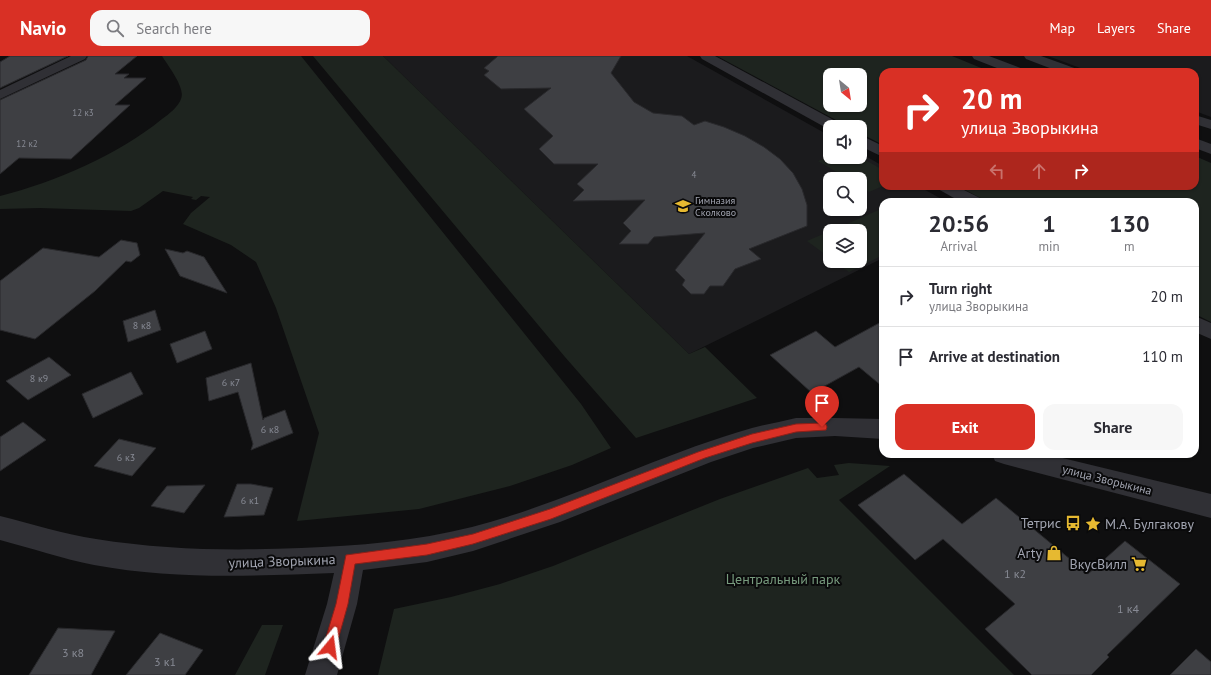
<!DOCTYPE html>
<html lang="en">
<head>
<meta charset="utf-8">
<style>
	:root { --surface:#fff; --page:#f7f7f7; --text:#2b2b33; --muted:#7c7c81; --line:#e1e1e2; --accent:#d93025 }
	body { margin:0; font-family:"PT Sans",sans-serif; background:var(--page); color:var(--text); height:100vh; display:flex; flex-direction:column; font-size:15px; white-space:nowrap }
	* { box-sizing:border-box; margin:0 }
	p { font-size:13px; color:var(--muted) }
	.icon { flex:none; width:22px; height:22px; fill:none; stroke:currentColor; stroke-width:2; stroke-linecap:round; stroke-linejoin:round }
	.map { position:relative; flex:1; overflow:hidden }
	.drawer { position:absolute; left:879px; top:142px; width:320px; height:260px; display:flex; flex-direction:column; background:var(--surface); border-radius:12px; box-shadow:0 1px 3px #0004 }
	.drawer>* { flex:none }
	.guide { position:absolute; left:879px; top:12px; width:320px; height:122px; border-radius:12px; box-shadow:0 1px 3px #0004; background:#d93025; color:#fff; overflow:hidden }
	.needle { width:26px; rotate:150deg }
	.tools { position:absolute; left:823px; top:12px; display:grid; gap:8px }
	.tools a { display:grid; place-items:center; width:44px; height:44px; border-radius:8px; background:var(--surface); box-shadow:0 1px 3px #0004; font-size:20px }
	.pin { position:absolute; display:grid; place-items:center; width:34px; height:34px; color:#fff; margin:-41px -17px; border-radius:50% 50% 50% 0; rotate:-45deg; box-shadow:0 0 4px #0007 }
	.pin .icon { rotate:45deg }
	.me { position:absolute; width:44px; margin:-22px; rotate:16deg; stroke-linejoin:round; filter:drop-shadow(0 0 3px #0008) }
	.turn { display:flex; align-items:center; gap:14px; height:84px; padding:0 16px; font-size:18px }
	.turn .icon { width:52px; height:52px; stroke-width:2.5 }
	.turn b { display:block; font-size:28px; line-height:34px }
	.lanes { display:flex; align-items:center; height:38px; padding:0 16px; background:#0003; justify-content:center; gap:20px; direction:ltr }
	.lanes .off { opacity:.35 }
	.eta { display:flex; justify-content:space-evenly; align-items:center; height:68px; text-align:center }
	.eta b { font-size:24px; font-weight:700; line-height:28px }
	.button { display:flex; gap:8px; margin-top:auto; padding:8px 16px }
	.button a { flex:1; height:46px; border-radius:12px; background:var(--accent); color:#fff; font-size:16px; font-weight:700; line-height:46px; text-align:center }
	.button a+a { background:var(--page); color:var(--text) }
	ul { padding:0; list-style:none }
	li { display:flex; align-items:center; gap:12px; height:60px; padding:0 16px; border-top:1px solid var(--line) }
	li div { flex:1 }
	li b { display:block; font-size:15px }
	li em { font-style:normal }
	header { display:flex; align-items:center; gap:24px; box-sizing:border-box; height:56px; padding:0 20px; background:var(--accent); color:#fff }
	header strong { font-size:19px }
	nav { display:flex; gap:22px; margin-inline-start:auto; font-size:14px }
	.search { width:280px; height:36px; background:var(--page); display:flex; align-items:center; gap:10px; box-sizing:border-box; padding:0 14px; border-radius:12px; color:var(--muted); font-size:15px }
	.map>svg:first-child { display:block }
</style>
</head>
<body>
<header>
<strong>Navio</strong>
<div class="search"><svg class="icon" aria-label="search" viewBox="0 0 24 24"><circle cx="10" cy="10" r="6"/><path d="M15 15l6 6"/></svg>Search here</div>
<nav><a>Map</a><a>Layers</a><a>Share</a></nav>
</header>
<div class="map">
<svg width="1211" height="619" viewBox="0 0 1211 619">
	<rect width="100%" height="100%" fill="#0f0f10"/>
	<g fill="#1b1b1d" fill-rule="evenodd">
		<path d="M383 0H687L830 80V101H860V97L883 110V130H918L947 146H883V202L689 298ZM830 123H860V153H830ZM830 175H860V205H830Z"/>
		<path d="M1048 0H1211V61L1195 55V16H1091Z"/>
	</g>
	<g fill="#1e241f" fill-rule="evenodd">
		<path d="M162 0H301L581 348 611 392 572 409 510 430 419 453 297 465 319 377 276 252 256 206 231 189 183 168 191 157 210 141 201 140 196 144 191 143 193 141 163 135 139 152 131 155 40 152 0 153V140C55 126 118 99 162 63 169 58 178 51 181 43 186 32 168 10 162 0Z"/>
		<path d="M313 0H383L689 298 705 291 757 342 636 382 565 301Z"/>
		<path d="M717 0H952L991 16H883V89L860 77V71H849ZM830 19H860V49H830Z"/>
		<path d="M1195 100 1211 107V266L1195 258V146H988L958 130H1195Z"/>
		<path d="M830 101H860L883 114V130L869 136 860 130V123H848L818 105Z"/>
		<path d="M883 152V199L849 216 834 205H860V175H831Z"/>
		<path d="M830 175V202L807 185Z"/>
		<path d="M849 407 890 410 839 444 1014 619H378L394 553 451 541 500 528 553 510 720 443 808 412 817 422 839 419 834 409Z"/>
		<path d="M262 569H283L265 619H235Z"/>
	</g>
	<g fill="#3e3f43" stroke="#29292c">
		<path d="M10 0H68L0 32V6Z"/>
		<path d="M88 0H137L115 18H129L124 22H146L115 49H130L71 103 19 102 0 118V44L86 4Z"/>
		<path d="M498 0H621L611 17 634 46 653 57 682 60 694 69 705 65 724 71 745 80 764 91 780 103 793 117 802 133 807 149V170L749 193 761 203 735 213 723 230H710L704 238H691L682 229 685 224 675 214 705 177 654 181 648 188H619L631 175 623 167 645 144 573 145 584 134 577 128 598 108H554L539 93 553 80 524 53 551 32 501 33 484 19 489 15 484 12Z"/>
		<path d="M121 184 137 187 140 199 131 206 126 205 95 235 35 283 0 274V225L43 192 99 201Z"/>
		<path d="M165 193 183 197 187 195 204 201 227 237 180 220Z"/>
		<path d="M155 254 161 274 128 286 123 265Z"/>
		<path d="M883 265V331L859 311 812 337 770 299 816 275 835 291Z"/>
		<path d="M205 275 212 293 177 307 170 288Z"/>
		<path d="M49 301 71 319 28 344 6 325Z"/>
		<path d="M251 307 263 364 264 362 285 354 293 377 251 394 253 388 238 336 209 345 206 322Z"/>
		<path d="M131 316 143 338 93 362 82 338Z"/>
		<path d="M23 366 46 384 0 415V381Z"/>
		<path d="M119 383 156 392 132 420 94 410Z"/>
		<path d="M904 418 962 468 996 442 1088 518 1125 485 1180 528 1107 599 1109 601 1091 619H1032L985 573 1015 548 943 483 915 504 858 449Z"/>
		<path d="M237 428H251L273 432 264 459 224 461Z"/>
		<path d="M205 429 184 457 151 450 167 430Z"/>
		<path d="M58 572 115 575 91 619H29Z"/>
		<path d="M160 577 203 594 185 619H126Z"/>
		<path d="M1196 593 1211 606V619H1170Z"/>
	</g>
	<g fill="none" stroke-linecap="round" stroke-linejoin="round">
		<g fill="#303035" fill-rule="evenodd">
			<path d="M71 0H87L85 3 0 43V34Z"/>
			<path d="M700 0H715L841 68 843 71H830V74L702 3Z"/>
			<path d="M972 0H989L1023 13 1024 16H1007L974 3Z"/>
			<path d="M1024 0H1041L1077 13 1078 16H1060L1026 3Z"/>
			<path d="M1195 59 1211 64V73L1195 68Z"/>
			<path d="M860 79 883 90V101L860 90Z"/>
			<path d="M1195 82 1211 88V98L1195 92Z"/>
			<path d="M936 130H956L980 142 982 146H961L938 133Z"/>
			<path d="M1195 260 1211 267V283L1195 276Z"/>
			<path d="M796 362H835L883 363V383L835 380 796 382 753 392 711 406 560 466 473 495 427 506 363 514 357 548 337 619H305L327 548 334 517C254 520 174 524 94 509 63 503 31 492 0 484V460C32 468 64 478 96 483 165 494 232 495 301 492 358 490 416 485 472 471 568 446 657 399 752 372 766 368 781 366 796 362Z"/>
			<path d="M992 398H1046L1211 438V462L1004 408 995 405Z"/>
		</g>
	</g>
	<path fill="#d93025" stroke="#8d1f18" d="M822 367 826 368 827 371 826 374 796 376 752 387 705 402 551 463 473 488 427 499 355 508 348 548 336 591 334 595 330 597 325 595 323 591 336 548 346 499 427 488 473 478 550 453 698 396 752 378 796 368Z"/>
	<defs>
		<symbol id="school-bare" viewBox="-9 -9 18 18"><path d="M0-5L7-2L0 1L-7-2ZM-4 1L0 2.5L4 1V4Q0 6-4 4Z" fill="#e6b931" stroke="#0a0a0b" stroke-width="2.5" paint-order="stroke"/></symbol>
		<symbol id="bus-bare" viewBox="-9 -9 18 18"><path d="M-5-6H5V4H4V6H2V4H-2V6H-4V4H-5ZM-3.5-4V0h7V-4ZM-3.5 1.2v1.5H-2V1.2ZM2 1.2v1.5H3.5V1.2Z" fill="#e6b931" stroke="#0a0a0b" stroke-width="2.5" paint-order="stroke"/></symbol>
		<symbol id="sight-bare" viewBox="-9 -9 18 18"><path d="M0-6L1.8-2.2L6-1.7L2.9 1.2L3.7 5.4L0 3.3L-3.7 5.4L-2.9 1.2L-6-1.7L-1.8-2.2Z" fill="#e6b931" stroke="#0a0a0b" stroke-width="2.5" paint-order="stroke"/></symbol>
		<symbol id="shop-bare" viewBox="-9 -9 18 18"><path d="M-5-2.5h2.3a2.7 3.5 0 0 1 5.4 0H5L5.5 6h-11ZM-1.5-2.5h3a1.5 2.3 0 0 0-3 0Z" fill="#e6b931" stroke="#0a0a0b" stroke-width="2.5" paint-order="stroke"/></symbol>
		<symbol id="supermarket-bare" viewBox="-9 -9 18 18"><path d="M-6-5.5h2.5l.6 2H6L4.5 2H-2.5L-4.4-4H-6ZM-1.5 3.2a1.3 1.3 0 1 0 .1 0ZM3 3.2a1.3 1.3 0 1 0 .1 0Z" fill="#e6b931" stroke="#0a0a0b" stroke-width="2.5" paint-order="stroke"/></symbol>
	</defs>
	<g fill-rule="evenodd">
		<use href="#school-bare" x="672" y="139" width="22" height="22"/>
		<use href="#bus-bare" x="1062" y="456" width="22" height="22"/>
		<use href="#sight-bare" x="1082" y="457" width="22" height="22"/>
		<use href="#shop-bare" x="1043" y="486" width="22" height="22"/>
		<use href="#supermarket-bare" x="1128" y="497" width="22" height="22"/>
	</g>
	<g text-anchor="middle" stroke-width="4" stroke-linejoin="round" paint-order="stroke">
		<g font-size="9" fill="#888b95">
			<text x="83" y="60">12 к3</text>
			<text x="27" y="91">12 к2</text>
			<text x="694" y="122">4</text>
		</g>
		<g font-size="10" fill="#a1a4b0" stroke="#0a0a0b" text-anchor="start">
			<text x="695" y="148">Гимназия<tspan x="695" dy="12">Сколково</tspan></text>
		</g>
		<g font-size="10" fill="#888b95">
			<text x="142" y="273">8 к8</text>
			<text x="39" y="326">8 к9</text>
			<text x="231" y="330">6 к7</text>
			<text x="270" y="377">6 к8</text>
			<text x="126" y="405">6 к3</text>
			<text x="250" y="448">6 к1</text>
		</g>
		<g font-size="12" fill="#a1a4b0" stroke="#0a0a0b">
			<text transform="translate(1107 424) rotate(14)" y="4">улица Зворыкина</text>
		</g>
		<g font-size="12" fill="#888b95">
			<text x="1015" y="522">1 к2</text>
			<text x="1128" y="557">1 к4</text>
			<text x="73" y="601">3 к8</text>
			<text x="165" y="610">3 к1</text>
		</g>
		<g font-size="14" fill="#a1a4b0" stroke="#0a0a0b" text-anchor="end">
			<text x="1061" y="472">Тетрис</text>
			<text x="1105" y="473" text-anchor="start">М.А. Булгакову</text>
			<text x="1042" y="502">Arty</text>
			<text x="1127" y="513">ВкусВилл</text>
		</g>
		<g font-size="14" fill="#a1a4b0" stroke="#0a0a0b">
			<text transform="translate(282 505) rotate(-2)" y="5">улица Зворыкина</text>
		</g>
		<g font-size="14" fill="#789b7e" stroke="#0a0a0b">
			<text x="783" y="528">Центральный парк</text>
		</g>
	</g>
</svg>
<div class="tools">
<a><svg class="needle" viewBox="-14 -14 28 28"><path d="M0-13l5 13h-10z" fill="#e53935"/><path d="M0 13l5-13h-10z" fill="#7c7c81"/></svg></a>
<a><svg class="icon" aria-label="sound" viewBox="0 0 24 24"><path d="M4 9h4l5-4v14l-5-4H4zM17 9q2 3 0 6"/></svg></a>
<a><svg class="icon" aria-label="search" viewBox="0 0 24 24"><circle cx="10" cy="10" r="6"/><path d="M15 15l6 6"/></svg></a>
<a><svg class="icon" aria-label="layers" viewBox="0 0 24 24"><path d="M12 4l9 5-9 5-9-5zM3 14l9 5 9-5"/></svg></a>
</div>
<div class="pin" style="left:822px;top:371px;background:#d93025"><svg class="icon" aria-label="arrive" viewBox="0 0 24 24"><path d="M6 21V4h12l-3 4 3 4H6"/></svg></div>
<svg class="me" style="left:330px;top:591px" viewBox="-20 -20 40 40"><path d="M0-17L14 15 0 8-14 15z" fill="#d93025" stroke="#fff" stroke-width="4"/></svg>
<div class="guide">
<div class="turn"><svg class="icon" aria-label="right" viewBox="0 0 24 24"><path d="M7 20v-9h11M14 6l5 5-5 5"/></svg><div><b>20 m</b>улица Зворыкина</div></div>
<div class="lanes"><svg class="icon off" aria-label="left" viewBox="0 0 24 24"><path d="M17 20v-9H6M10 6l-5 5 5 5"/></svg><svg class="icon off" aria-label="ahead" viewBox="0 0 24 24"><path d="M12 20V5M6 11l6-6 6 6"/></svg><svg class="icon" aria-label="right" viewBox="0 0 24 24"><path d="M7 20v-9h11M14 6l5 5-5 5"/></svg></div>
</div>
<section class="drawer">
<div class="eta">
<div><b>20:56</b><p>Arrival</p></div>
<div><b>1</b><p>min</p></div>
<div><b>130</b><p>m</p></div>
</div>
<ul>
<li><svg class="icon" aria-label="right" viewBox="0 0 24 24"><path d="M7 20v-9h11M14 6l5 5-5 5"/></svg><div><b>Turn right</b><p>улица Зворыкина</p></div><em>20 m</em></li>
<li><svg class="icon" aria-label="arrive" viewBox="0 0 24 24"><path d="M6 21V4h12l-3 4 3 4H6"/></svg><div><b>Arrive at destination</b></div><em>110 m</em></li>
</ul>
<div class="button"><a>Exit</a><a>Share</a></div>
</section>
</div>
</body>
</html>
